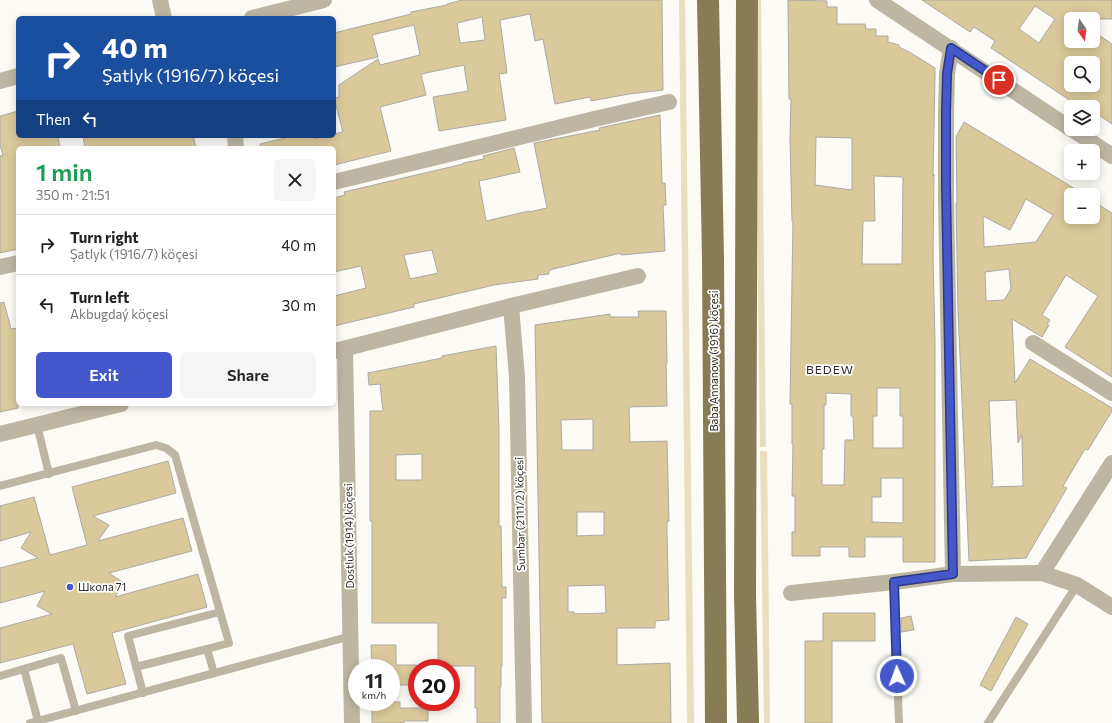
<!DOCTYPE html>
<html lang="en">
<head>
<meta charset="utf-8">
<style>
	:root { --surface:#fff; --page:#f6f6f6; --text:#222; --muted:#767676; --line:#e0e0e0; --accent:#4458cc }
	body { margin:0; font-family:Commissioner,sans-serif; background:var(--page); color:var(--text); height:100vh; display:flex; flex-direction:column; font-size:15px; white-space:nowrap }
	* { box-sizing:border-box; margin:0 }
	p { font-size:13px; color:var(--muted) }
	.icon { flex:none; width:22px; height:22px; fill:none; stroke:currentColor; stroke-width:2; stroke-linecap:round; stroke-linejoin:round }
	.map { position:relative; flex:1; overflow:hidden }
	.drawer { position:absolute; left:16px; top:146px; width:320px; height:260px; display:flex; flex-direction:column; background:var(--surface); border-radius:6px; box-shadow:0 2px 10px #0003 }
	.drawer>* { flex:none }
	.banner { position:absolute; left:16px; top:16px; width:320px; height:122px; border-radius:6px; box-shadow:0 2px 10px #0003; background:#1a4fa0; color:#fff; overflow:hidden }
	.needle { width:26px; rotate:166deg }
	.tools { position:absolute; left:1064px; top:12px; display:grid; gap:8px }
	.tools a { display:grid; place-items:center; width:36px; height:36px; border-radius:6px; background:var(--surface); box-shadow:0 2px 10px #0003; font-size:20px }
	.speed { position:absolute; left:348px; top:659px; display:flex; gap:8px; font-size:20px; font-weight:700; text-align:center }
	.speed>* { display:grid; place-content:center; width:52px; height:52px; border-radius:50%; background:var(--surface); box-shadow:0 2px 10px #0003; line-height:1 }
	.speed small { font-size:10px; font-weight:400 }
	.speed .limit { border:6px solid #d22; background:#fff; color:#111 }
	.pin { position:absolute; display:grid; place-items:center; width:34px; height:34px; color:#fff; margin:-17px; border:2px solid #fff; border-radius:50%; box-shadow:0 1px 4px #0007 }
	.me { position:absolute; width:44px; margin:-22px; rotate:358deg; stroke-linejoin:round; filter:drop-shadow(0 0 3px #0008) }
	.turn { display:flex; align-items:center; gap:14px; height:84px; padding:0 20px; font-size:18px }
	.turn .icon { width:52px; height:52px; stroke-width:2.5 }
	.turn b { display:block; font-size:28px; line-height:34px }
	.then { display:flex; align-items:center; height:38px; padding:0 20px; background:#0003; gap:8px; font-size:15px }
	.round { display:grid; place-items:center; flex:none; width:42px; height:42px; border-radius:6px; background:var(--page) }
	.headline { display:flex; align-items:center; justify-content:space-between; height:68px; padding:0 20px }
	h1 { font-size:24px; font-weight:600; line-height:30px; color:#1e9e55 }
	.primary-button { display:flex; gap:8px; margin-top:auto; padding:8px 20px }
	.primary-button a { flex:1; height:46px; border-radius:6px; background:var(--accent); color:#fff; font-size:16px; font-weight:600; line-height:46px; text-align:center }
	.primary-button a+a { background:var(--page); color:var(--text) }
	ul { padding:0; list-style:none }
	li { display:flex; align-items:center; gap:12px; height:60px; padding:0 20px; border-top:1px solid var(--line) }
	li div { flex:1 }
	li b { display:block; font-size:15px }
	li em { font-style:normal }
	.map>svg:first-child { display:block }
</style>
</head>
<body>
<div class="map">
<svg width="1112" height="723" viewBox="0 0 1112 723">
	<rect width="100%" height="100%" fill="#fdfbf5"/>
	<g fill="#e9debe">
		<path d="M679 0H685L694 723H687Z"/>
		<path d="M754 0H761L766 447H760Z"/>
		<path d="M760 451H767L770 723H764Z"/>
	</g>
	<g fill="#dac99b" stroke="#aba9a4" fill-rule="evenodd">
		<path d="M462 0H662L663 90 629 94 591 101 590 97 555 104 543 39 535 41 530 14 500 20 507 73 499 74 506 120 439 131 433 97 468 91 464 65 421 74 426 95 380 107 391 151 334 165V148H261L260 144 285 138 284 136H314L315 139 325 136H334V134L343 132 334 98 339 97V85L378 59 380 65 420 55 414 25 372 35 378 57 334 67V33L411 14V12L447 5V4ZM482 17 485 40 460 43 457 23Z"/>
		<path d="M788 0 827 1V7H837V24H865L866 29H876V36H888V42L899 45V47L911 53 935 68V77L933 176 934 174 933 258 935 341V562H903V537H865V557H849V547H820V556H792V532H795V496H792L793 444H792V404H790L793 221H792L790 138 791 99H789ZM816 137 852 138V190L815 185ZM874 176 903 177 902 264H862L863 221H875ZM877 388H900V416H903V448H873V416H877ZM826 393 851 394V416H853L854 440H845L844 485H822V449H824V405H826ZM881 478H903V523L872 522V497H881Z"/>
		<path d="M922 0H1112V19H1071V41H1093V31L1112 44V124L1093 111V107H1080L991 48 995 41 974 27 970 32ZM1035 6 1055 19 1039 43 1019 29ZM1071 63H1093V85H1071Z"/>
		<path d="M18 111V136H58L60 148H18V249L0 253V156L3 155 0 145V116Z"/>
		<path d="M660 115 662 183H665L666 205H663L665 251 621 255V253L549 270V274L538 275V279L494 285 414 304V307L334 326V296L366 288 361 266 334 272V198L345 195 344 192 463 164V163L484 159 483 156 514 148 520 172 479 181 486 221 529 211V212L547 208 534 143 600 130 599 128ZM432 250 438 273 410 279 404 255Z"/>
		<path d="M964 122 1064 182 1084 195H1071V217H1093V201L1112 213V377L1065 347 1098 296 1066 275 1042 315 1050 320 1047 324 1049 325 1042 337 1012 319 1015 383 1030 359 1112 408V411L1088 450 1085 449 1063 486 1067 488 1026 558 969 561 958 310 956 203H957L956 137ZM1026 199 1053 215 1036 242 984 247 983 216 1010 230ZM1009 269 1011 289 1004 300 986 301 985 272ZM1016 400 1018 443 1022 435 1023 486 991 487 993 484 989 401Z"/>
		<path d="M83 136H125L126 138 137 136H193L196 148H85Z"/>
		<path d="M4 302 11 329 18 328V408L0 412V303Z"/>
		<path d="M638 311H666L667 363 666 364 667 406 629 407 630 442 667 441 669 521H667V534L669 620 655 621V628H617V665L670 663 671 723H542L535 325 610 314V317H639ZM593 419V450H562L561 420ZM577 512H604V535L577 536ZM605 585 606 613 574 614V612H568V586Z"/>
		<path d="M496 346 499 429V526H501L502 587H506V598H502V666H501V687H500V723H477V708H475V666H438V623H372V521H370V411H383L380 384 369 385 368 373 442 358V356ZM422 454V480H396V455Z"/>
		<path d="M168 461 176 493 93 516 109 525 98 541 183 518 192 551 109 573 124 583 115 597 198 574 207 607 112 633 126 684 87 694 73 644 0 663V628L52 614 37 606 45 591 0 603V568L38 558 21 548 31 532 0 541V506L34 497 50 555 87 545 72 487Z"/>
		<path d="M823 613H875V641H832V723H805V641H823Z"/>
		<path d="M911 616 914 630 901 632V618Z"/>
		<path d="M1016 617 1028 624 991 691 980 685Z"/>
		<path d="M371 645H396V665H417V685H391V668H372Z"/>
		<path d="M372 702H400V708H428V721H404V723H372Z"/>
	</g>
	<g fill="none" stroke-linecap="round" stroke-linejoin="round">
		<g stroke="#bdb6a2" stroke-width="8">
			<path d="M37 425 49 474"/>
			<path d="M0 486 156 445 166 448 175 455 229 643 207 649 214 673"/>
			<path d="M894 582 899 723"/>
			<path d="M136 667 207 649"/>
			<path d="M24 669 38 721"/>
			<path d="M0 676 61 658 76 711"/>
			<path d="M143 693 128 636 220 612"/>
			<path d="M30 723 351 636"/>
			<path d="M988 723 1077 585"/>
		</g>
		<g stroke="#bdb6a2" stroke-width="16">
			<path d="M160 0 164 18"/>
			<path d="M877 0 1071 129"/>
			<path d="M252 18 324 0"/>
			<path d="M951 48 947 74 946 112V201L953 574"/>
			<path d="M0 81 18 76"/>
			<path d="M1072 129 1112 156"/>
			<path d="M235 136 236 148"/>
			<path d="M334 182 590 120 669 102"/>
			<path d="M0 267 18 263"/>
			<path d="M511 306 517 377 524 723"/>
			<path d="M1033 343 1112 393"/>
			<path d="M345 349 352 723"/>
			<path d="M335 351 511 306 638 276"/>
			<path d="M0 434 121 404"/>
			<path d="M1042 573 1112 463"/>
			<path d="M791 593 894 582 953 574 1042 573 1077 585 1112 607"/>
		</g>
		<g stroke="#887c57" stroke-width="22">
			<path d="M708 0 713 259 716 723"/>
			<path d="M747 0 745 595 748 723"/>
		</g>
	</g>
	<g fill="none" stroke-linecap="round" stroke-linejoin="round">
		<defs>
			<path id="route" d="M897 676 894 582 953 574 946 186V112L947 74 951 48 999 80"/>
		</defs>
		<use href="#route" stroke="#2c3985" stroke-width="10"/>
		<use href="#route" stroke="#4458cc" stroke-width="7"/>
	</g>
	<circle fill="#4458cc" stroke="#fff" stroke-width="1.5" cx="70" cy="587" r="4"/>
	<g text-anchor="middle" stroke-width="3.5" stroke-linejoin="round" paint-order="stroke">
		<g font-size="11" fill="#2c2b29" stroke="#fff">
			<text transform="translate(714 361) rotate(-90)" y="4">Baba Annanow (1916) köçesi</text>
			<text transform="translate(520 514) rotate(-91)" y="4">Sumbar (2111/2) köçesi</text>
			<text transform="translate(349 536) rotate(-91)" y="4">Dostluk (1914) köçesi</text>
		</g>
		<g font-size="11" fill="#2c2b29" stroke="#fff" text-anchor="start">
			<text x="78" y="591">Школа 71</text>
		</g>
		<g font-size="12" letter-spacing="1" fill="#2c2b29" stroke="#fff">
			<text x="830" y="374">BEDEW</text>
		</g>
	</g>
</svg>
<div class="tools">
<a><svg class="needle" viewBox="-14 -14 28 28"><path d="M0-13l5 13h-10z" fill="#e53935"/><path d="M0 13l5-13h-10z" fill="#767676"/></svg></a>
<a><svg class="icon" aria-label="search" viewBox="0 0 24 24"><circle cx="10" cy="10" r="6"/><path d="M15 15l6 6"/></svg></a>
<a><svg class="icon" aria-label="layers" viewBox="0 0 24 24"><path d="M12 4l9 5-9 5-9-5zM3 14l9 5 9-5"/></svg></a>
<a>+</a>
<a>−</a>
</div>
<div class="speed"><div>11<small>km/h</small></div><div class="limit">20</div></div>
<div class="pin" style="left:999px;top:80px;background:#d93025"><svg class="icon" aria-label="arrive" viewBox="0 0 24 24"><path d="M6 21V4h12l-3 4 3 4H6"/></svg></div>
<svg class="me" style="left:897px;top:676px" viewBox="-20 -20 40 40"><circle r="17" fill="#4458cc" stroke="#fff" stroke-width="3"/><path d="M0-11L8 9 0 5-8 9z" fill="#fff"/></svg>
<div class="banner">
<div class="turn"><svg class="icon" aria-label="right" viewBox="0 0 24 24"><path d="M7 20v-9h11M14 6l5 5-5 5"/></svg><div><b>40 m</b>Şatlyk (1916/7) köçesi</div></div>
<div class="then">Then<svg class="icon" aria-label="left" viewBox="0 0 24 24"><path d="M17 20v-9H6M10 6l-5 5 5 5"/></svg></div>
</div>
<section class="drawer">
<div class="headline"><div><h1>1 min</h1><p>350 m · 21:51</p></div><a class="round"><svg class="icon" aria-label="close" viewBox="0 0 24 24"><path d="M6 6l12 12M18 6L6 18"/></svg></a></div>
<ul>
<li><svg class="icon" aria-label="right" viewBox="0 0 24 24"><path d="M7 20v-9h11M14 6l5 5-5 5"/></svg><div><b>Turn right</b><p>Şatlyk (1916/7) köçesi</p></div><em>40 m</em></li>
<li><svg class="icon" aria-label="left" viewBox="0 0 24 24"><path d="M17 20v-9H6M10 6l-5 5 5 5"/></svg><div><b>Turn left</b><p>Akbugdaý köçesi</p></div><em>30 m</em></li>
</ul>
<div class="primary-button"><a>Exit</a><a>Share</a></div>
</section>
</div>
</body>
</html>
